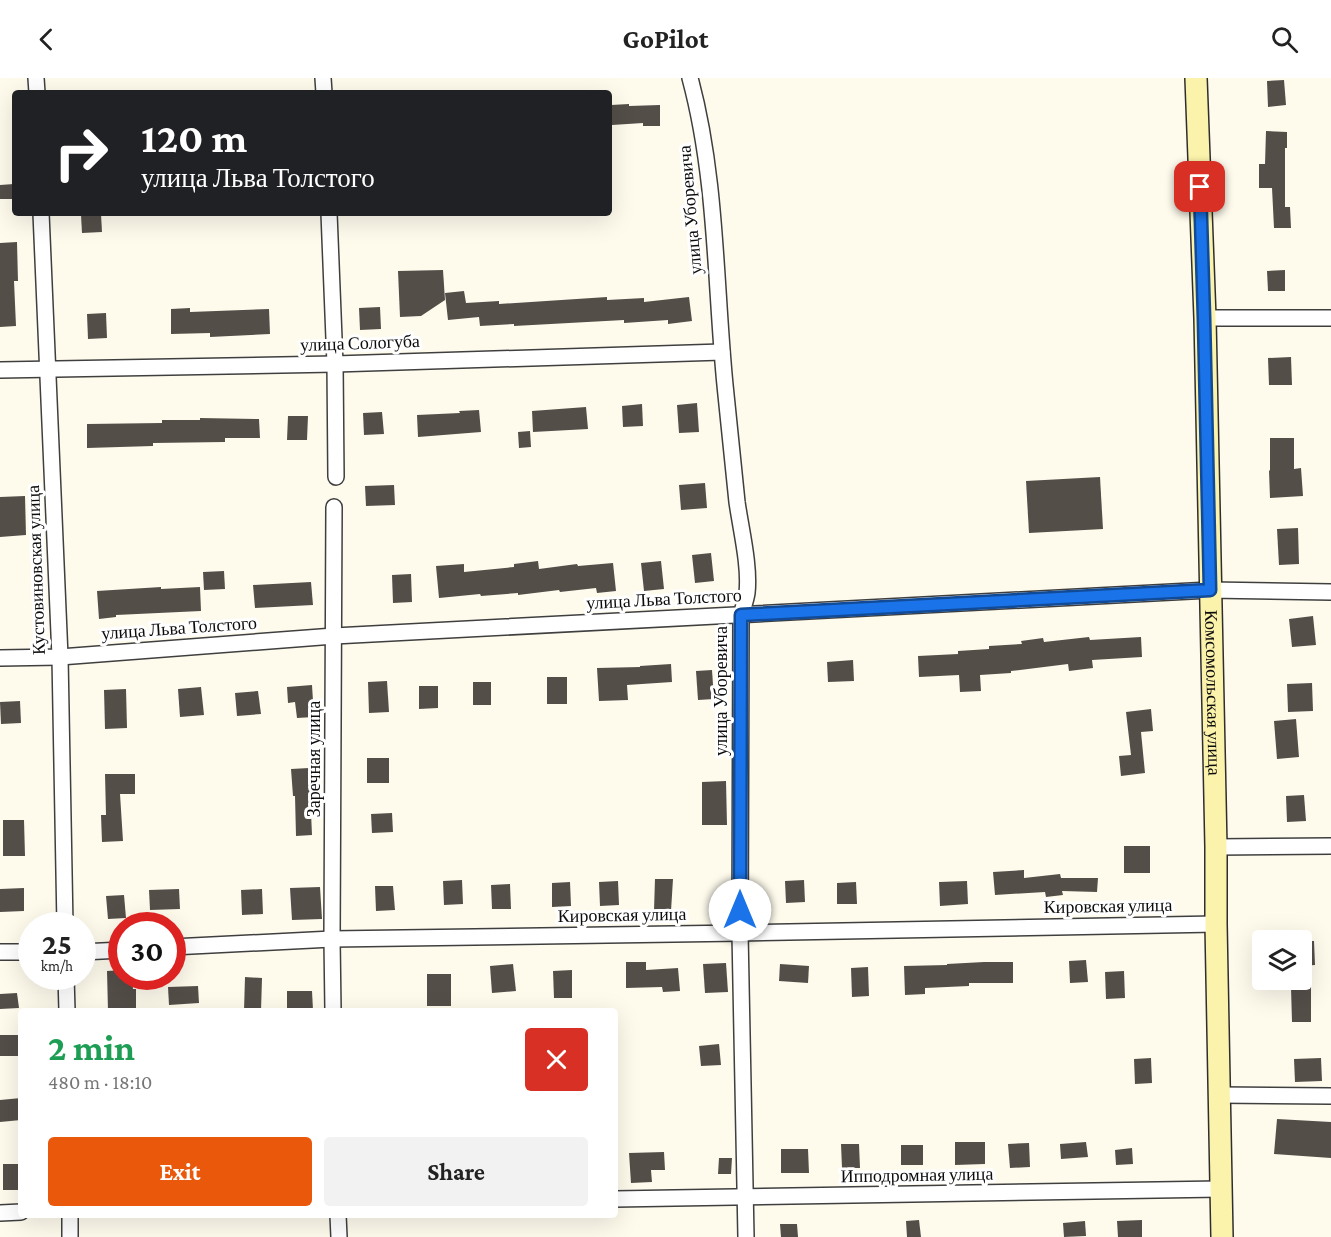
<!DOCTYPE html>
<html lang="en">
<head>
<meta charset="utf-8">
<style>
	:root { --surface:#fff; --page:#f2f2f2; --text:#222; --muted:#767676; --accent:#ea580c }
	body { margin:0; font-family:"Crimson Pro",serif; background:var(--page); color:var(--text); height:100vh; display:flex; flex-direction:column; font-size:22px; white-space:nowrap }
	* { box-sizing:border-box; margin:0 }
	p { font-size:20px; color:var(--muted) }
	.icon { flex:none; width:33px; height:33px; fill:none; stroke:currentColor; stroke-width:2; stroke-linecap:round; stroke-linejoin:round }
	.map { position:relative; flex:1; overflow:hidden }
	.details { position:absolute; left:18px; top:930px; width:600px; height:210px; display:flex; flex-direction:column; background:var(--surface); border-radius:6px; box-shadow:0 6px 24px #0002 }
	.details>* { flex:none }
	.banner { position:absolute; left:12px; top:12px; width:600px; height:126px; border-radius:6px; box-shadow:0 6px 24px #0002; background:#202124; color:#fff; overflow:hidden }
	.buttons { position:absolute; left:1252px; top:852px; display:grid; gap:12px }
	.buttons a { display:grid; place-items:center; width:60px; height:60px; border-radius:6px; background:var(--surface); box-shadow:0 6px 24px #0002; font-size:30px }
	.speed { position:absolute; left:18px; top:834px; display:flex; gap:12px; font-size:30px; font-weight:700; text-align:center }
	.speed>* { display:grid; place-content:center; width:78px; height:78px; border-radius:50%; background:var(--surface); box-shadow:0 6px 24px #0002; line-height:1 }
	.speed small { font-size:15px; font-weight:400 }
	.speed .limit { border:9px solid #d22; background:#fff; color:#111 }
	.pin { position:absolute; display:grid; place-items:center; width:51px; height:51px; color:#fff; margin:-26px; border-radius:12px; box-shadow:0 3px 9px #0006 }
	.me { position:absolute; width:66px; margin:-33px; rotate:0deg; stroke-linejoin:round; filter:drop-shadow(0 0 4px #0008) }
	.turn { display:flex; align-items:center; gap:21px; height:126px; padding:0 30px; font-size:27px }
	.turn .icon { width:78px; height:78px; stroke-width:2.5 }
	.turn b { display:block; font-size:42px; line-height:51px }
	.round { display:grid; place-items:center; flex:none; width:63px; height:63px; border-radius:6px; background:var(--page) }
	.summary { display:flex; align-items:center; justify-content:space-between; height:102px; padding:0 30px }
	h1 { font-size:36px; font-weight:700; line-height:45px; color:#1e9e55 }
	.button { display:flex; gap:12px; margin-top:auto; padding:12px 30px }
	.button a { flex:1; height:69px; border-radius:6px; background:var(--accent); color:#fff; font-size:24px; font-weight:700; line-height:69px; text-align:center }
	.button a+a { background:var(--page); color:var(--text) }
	header { display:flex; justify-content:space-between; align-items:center; height:78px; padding:0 30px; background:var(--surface); font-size:27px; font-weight:700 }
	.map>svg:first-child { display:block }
</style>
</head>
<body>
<header><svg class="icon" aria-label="back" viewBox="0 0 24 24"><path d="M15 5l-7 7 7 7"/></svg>GoPilot<svg class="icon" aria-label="search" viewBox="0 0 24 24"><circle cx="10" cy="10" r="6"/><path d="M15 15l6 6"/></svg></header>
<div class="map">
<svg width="1331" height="1159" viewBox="0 0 1331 1159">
	<rect width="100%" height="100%" fill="#fefbed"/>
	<g fill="#544e49">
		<path d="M1284 2 1286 27 1268 29 1267 3Z"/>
		<path d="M629 26V28L660 27V48H643V45L612 47 611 27Z"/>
		<path d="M1266 53 1287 54V70H1285V129H1290L1291 150H1274L1272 110H1259V86H1265Z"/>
		<path d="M14 106 15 121H0V107Z"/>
		<path d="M101 136 102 154 82 155 81 137Z"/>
		<path d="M17 164 18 203H14L16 248 0 249V165Z"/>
		<path d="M443 192 445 222 421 238 400 239 398 193Z"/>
		<path d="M1285 192V213H1268L1267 193Z"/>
		<path d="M464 213 466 225 499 223V226L607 219V222L644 220V224L689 219 692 243 668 246V242L624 245V242L514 248V246L480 248 479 239 448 242 445 215Z"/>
		<path d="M380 229 381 251 360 252 359 230Z"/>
		<path d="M190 230V234L269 231 270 256 210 259V255L171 256V231Z"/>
		<path d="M106 235 107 260 88 261 87 236Z"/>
		<path d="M1291 279 1292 307H1269L1268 280Z"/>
		<path d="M697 325 699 354 679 355 677 327Z"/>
		<path d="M642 326 643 348 623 349 622 328Z"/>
		<path d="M586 329 588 351 533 354 532 333Z"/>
		<path d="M479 332 481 354 418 359 417 337 460 335 459 333Z"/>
		<path d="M382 334 384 356 364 357 363 335Z"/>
		<path d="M288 338H308L307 362H287Z"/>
		<path d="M200 340 259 341 260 360H225V364L153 365V368L87 370V346L162 345V342H200Z"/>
		<path d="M530 353 531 369 519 370 518 354Z"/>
		<path d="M1270 360H1294V391L1301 390 1303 418 1270 420 1269 393 1270 392Z"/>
		<path d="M1100 399 1103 451 1029 455 1026 403Z"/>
		<path d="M705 405 707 430 681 432 679 407Z"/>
		<path d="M394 407 395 427 366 428 365 408Z"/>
		<path d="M25 418 26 457 0 459V419Z"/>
		<path d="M1298 450 1299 486 1279 487 1277 451Z"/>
		<path d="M711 475 714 503 695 505 692 477Z"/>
		<path d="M538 483 539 491 577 486 578 488 613 485 616 513 597 515 596 510 560 514 559 512 518 517V515L481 518 480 516 439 520 436 488 464 486V494L514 489V486Z"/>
		<path d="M661 483 664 511 644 513 641 485Z"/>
		<path d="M224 493 225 511 204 512 203 494Z"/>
		<path d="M411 496 412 524 393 525 392 497Z"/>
		<path d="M311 504 313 527 255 530 253 507Z"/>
		<path d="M161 509V511L200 509 201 533 116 537V539L99 541 97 513Z"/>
		<path d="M1313 538 1316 567 1292 569 1289 541Z"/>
		<path d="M1089 559 1090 562 1141 559 1142 579 1092 582 1093 590 1069 593 1068 586 1011 593V595L980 597 981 613 960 614 959 597 919 599 918 578 958 576V573L989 571V568L1022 566 1021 563 1043 560 1044 564Z"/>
		<path d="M853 582 854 603 828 604 827 584Z"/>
		<path d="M671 586 672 604 627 607 628 622 599 623 597 590 640 589V588Z"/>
		<path d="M712 592 714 621 698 622 696 593Z"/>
		<rect x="547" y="599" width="20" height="27"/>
		<path d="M387 603 389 634 369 635 368 604Z"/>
		<rect x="473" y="604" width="18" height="23"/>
		<path d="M1312 605 1313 633 1288 634 1287 606Z"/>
		<path d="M312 607 314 639 297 640 295 624 288 625 287 609Z"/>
		<path d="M419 608H438V630L419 631Z"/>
		<path d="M201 609 204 637 180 639 178 611Z"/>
		<path d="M126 611 127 650 105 651 104 612Z"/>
		<path d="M258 613 261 636 237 638 235 615Z"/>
		<path d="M20 623 21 645 1 646 0 624Z"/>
		<path d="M1151 631 1153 653 1141 654 1145 695 1121 698 1119 678 1131 677 1126 634Z"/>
		<path d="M1296 641 1299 679 1277 681 1274 643Z"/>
		<rect x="367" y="680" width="22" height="25"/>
		<path d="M309 690 312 757 296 758 295 718H293L291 691Z"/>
		<path d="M105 696H135V716H120L123 763 102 764 101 737H106Z"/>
		<path d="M726 703 727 747H702V704Z"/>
		<path d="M1304 717 1306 743 1287 744 1286 718Z"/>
		<path d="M392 735 393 754 372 755 371 736Z"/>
		<path d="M3 742H24L25 778H3Z"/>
		<rect x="1124" y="768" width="26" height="27"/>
		<path d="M1024 792V800L1060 796 1061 800H1098L1097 814 1062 813 1063 817 1046 819 1045 814 995 817 993 794Z"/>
		<path d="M655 801H673L671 833 654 832Z"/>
		<path d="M462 802 463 826 444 827 443 803Z"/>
		<path d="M804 802 805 824 786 825 785 803Z"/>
		<path d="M618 803 619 827 600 828 599 804Z"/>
		<path d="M967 803 968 826 940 828 939 804Z"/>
		<path d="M570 804 571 828 552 829V805Z"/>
		<path d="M856 804 857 826H837V805Z"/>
		<path d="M510 806 511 831H492L491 807Z"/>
		<path d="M375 808H393L395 832 376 833Z"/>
		<path d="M320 809 322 841 292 842 290 810Z"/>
		<path d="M24 810V833L0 834V811Z"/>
		<path d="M179 811 180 831 150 832 149 812Z"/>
		<path d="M262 811 263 836 242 837 241 812Z"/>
		<path d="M124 817 126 840 108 841 106 818Z"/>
		<path d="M1302 863H1314L1315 887 1302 888Z"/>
		<path d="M1086 882 1088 904 1070 905 1069 883Z"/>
		<path d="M626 884H646V892L678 890 680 913 663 914 662 909 626 910Z"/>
		<path d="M984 884H1013V905H969V908L925 910V916L905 917 904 888 947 887V886Z"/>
		<path d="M726 885 728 914 705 915 703 886Z"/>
		<path d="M513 886 516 913 492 915 490 888Z"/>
		<path d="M780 886 809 888 808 905 779 903Z"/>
		<path d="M868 889 869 918 852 919 851 890Z"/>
		<path d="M122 892V898H132L133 911H136V932L108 933 107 893Z"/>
		<path d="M572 892V920H554L553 893Z"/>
		<path d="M1124 893 1125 920 1106 921 1105 894Z"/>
		<rect x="427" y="896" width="24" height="32"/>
		<path d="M245 899 262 900 261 933H244Z"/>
		<path d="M198 908 199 925 169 927 168 909Z"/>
		<path d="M1291 909H1311V944H1292Z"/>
		<path d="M287 913H312L313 932H287Z"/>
		<path d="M17 915 19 930 0 931V916Z"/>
		<rect x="0" y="957" width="21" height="21"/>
		<path d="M719 966 721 987 701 988 699 968Z"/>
		<path d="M1151 980 1152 1005 1135 1006 1134 981Z"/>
		<path d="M1321 980 1322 1003 1295 1004 1294 981Z"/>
		<path d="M21 1020V1042L0 1044V1022Z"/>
		<path d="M1277 1041 1331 1044V1080L1274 1076Z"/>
		<path d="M955 1064H985V1086L955 1087Z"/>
		<path d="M1086 1064 1088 1079 1061 1081 1060 1066Z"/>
		<path d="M1029 1065 1030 1089 1010 1090 1008 1066Z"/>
		<path d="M841 1066H859L860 1090H842Z"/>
		<rect x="901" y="1067" width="22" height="20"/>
		<path d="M1132 1070 1133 1086 1116 1087 1115 1072Z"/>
		<path d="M781 1071H808L809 1095H781Z"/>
		<path d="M664 1074 665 1092H651L652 1104 631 1105 629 1075Z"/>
		<path d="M719 1080H732L731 1096H718Z"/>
		<rect x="3" y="1086" width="18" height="26"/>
		<path d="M919 1142 921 1159H907L906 1143Z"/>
		<path d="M1142 1142V1159H1118L1117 1143Z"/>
		<path d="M1085 1143 1086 1158 1064 1159 1063 1145Z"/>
		<path d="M780 1146H797L798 1159H781Z"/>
	</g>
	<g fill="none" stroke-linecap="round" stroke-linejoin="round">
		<defs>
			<g id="minor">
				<path d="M36 0 37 15"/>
				<path d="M323 0 324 15"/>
				<path d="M690 0C717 100 715 205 725 307 729 346 733 385 737 424 741 452 750 488 747 515 746 522 743 530 741 537L740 855 746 1159"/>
				<path d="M41 135 60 579 65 848"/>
				<path d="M329 135 335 286 336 399"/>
				<path d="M1205 240H1331"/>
				<path d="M0 292 335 286 722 274"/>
				<path d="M0 580 60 579 334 558 1210 512 1331 514"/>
				<path d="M1216 769 1331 768"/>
				<path d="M172 869 332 861 740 855 1216 846"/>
				<path d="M0 874H32"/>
				<path d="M82 874 122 872"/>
				<path d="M66 898 67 933"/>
				<path d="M333 933 332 861 334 429"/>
				<path d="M1218 1017 1331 1018"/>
				<path d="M615 1121 1220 1111"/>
				<path d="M0 1135 21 1134"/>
				<path d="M338 1137 339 1159"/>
				<path d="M70 1159V1137"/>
			</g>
			<g id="secondary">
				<path id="s1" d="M1196 0 1205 240 1216 769V846L1222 1159"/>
			</g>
		</defs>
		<use href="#minor" stroke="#3f3f3f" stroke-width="18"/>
		<use href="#secondary" stroke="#2e2e2e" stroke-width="24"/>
		<use href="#minor" stroke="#fff" stroke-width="15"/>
		<use href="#secondary" stroke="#fbf2ab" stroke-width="21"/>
	</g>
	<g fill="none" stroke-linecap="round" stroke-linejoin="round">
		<defs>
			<path id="route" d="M740 832 741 537 1210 512 1204 240 1200 109"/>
		</defs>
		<use href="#route" stroke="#114b97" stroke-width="15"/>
		<use href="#route" stroke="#1a73e8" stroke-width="10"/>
	</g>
	<g text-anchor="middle" stroke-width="6" stroke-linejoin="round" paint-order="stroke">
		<g font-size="18" fill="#0c0c0c" stroke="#fff">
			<text transform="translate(690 132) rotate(-95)" y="6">улица Уборевича</text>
			<text transform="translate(360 265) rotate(-2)" y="6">улица Сологуба</text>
			<text transform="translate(36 492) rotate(-92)" y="6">Кустовиновская улица</text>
			<text transform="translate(664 521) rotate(-3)" y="6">улица Льва Толстого</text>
			<text transform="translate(179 550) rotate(-4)" y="6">улица Льва Толстого</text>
			<text transform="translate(721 613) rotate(-90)" y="6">улица Уборевича</text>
			<text dy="6" stroke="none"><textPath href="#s1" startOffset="615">Комсомольская улица</textPath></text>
			<text transform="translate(314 681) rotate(-90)" y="6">Заречная улица</text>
			<text transform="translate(1108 828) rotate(-1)" y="6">Кировская улица</text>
			<text transform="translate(622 837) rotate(-1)" y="6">Кировская улица</text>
			<text transform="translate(917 1097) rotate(-1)" y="6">Ипподромная улица</text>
		</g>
	</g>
</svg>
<div class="buttons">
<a><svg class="icon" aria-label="layers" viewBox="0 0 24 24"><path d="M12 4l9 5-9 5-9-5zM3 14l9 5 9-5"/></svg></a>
</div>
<div class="speed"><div>25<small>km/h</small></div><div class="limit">30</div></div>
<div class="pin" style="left:1200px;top:109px;background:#d93025"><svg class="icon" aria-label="arrive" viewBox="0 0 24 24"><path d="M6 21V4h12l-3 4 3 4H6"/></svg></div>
<svg class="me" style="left:740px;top:832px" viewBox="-20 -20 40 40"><circle r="19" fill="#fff"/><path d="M0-13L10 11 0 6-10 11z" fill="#1a73e8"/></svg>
<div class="banner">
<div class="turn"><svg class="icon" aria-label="right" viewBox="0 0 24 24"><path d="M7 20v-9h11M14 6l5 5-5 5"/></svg><div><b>120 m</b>улица Льва Толстого</div></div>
</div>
<section class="details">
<div class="summary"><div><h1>2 min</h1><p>480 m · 18:10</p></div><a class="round" style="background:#d93025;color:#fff"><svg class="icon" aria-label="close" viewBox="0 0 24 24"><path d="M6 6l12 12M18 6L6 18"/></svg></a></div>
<div class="button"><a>Exit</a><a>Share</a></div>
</section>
</div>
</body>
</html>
